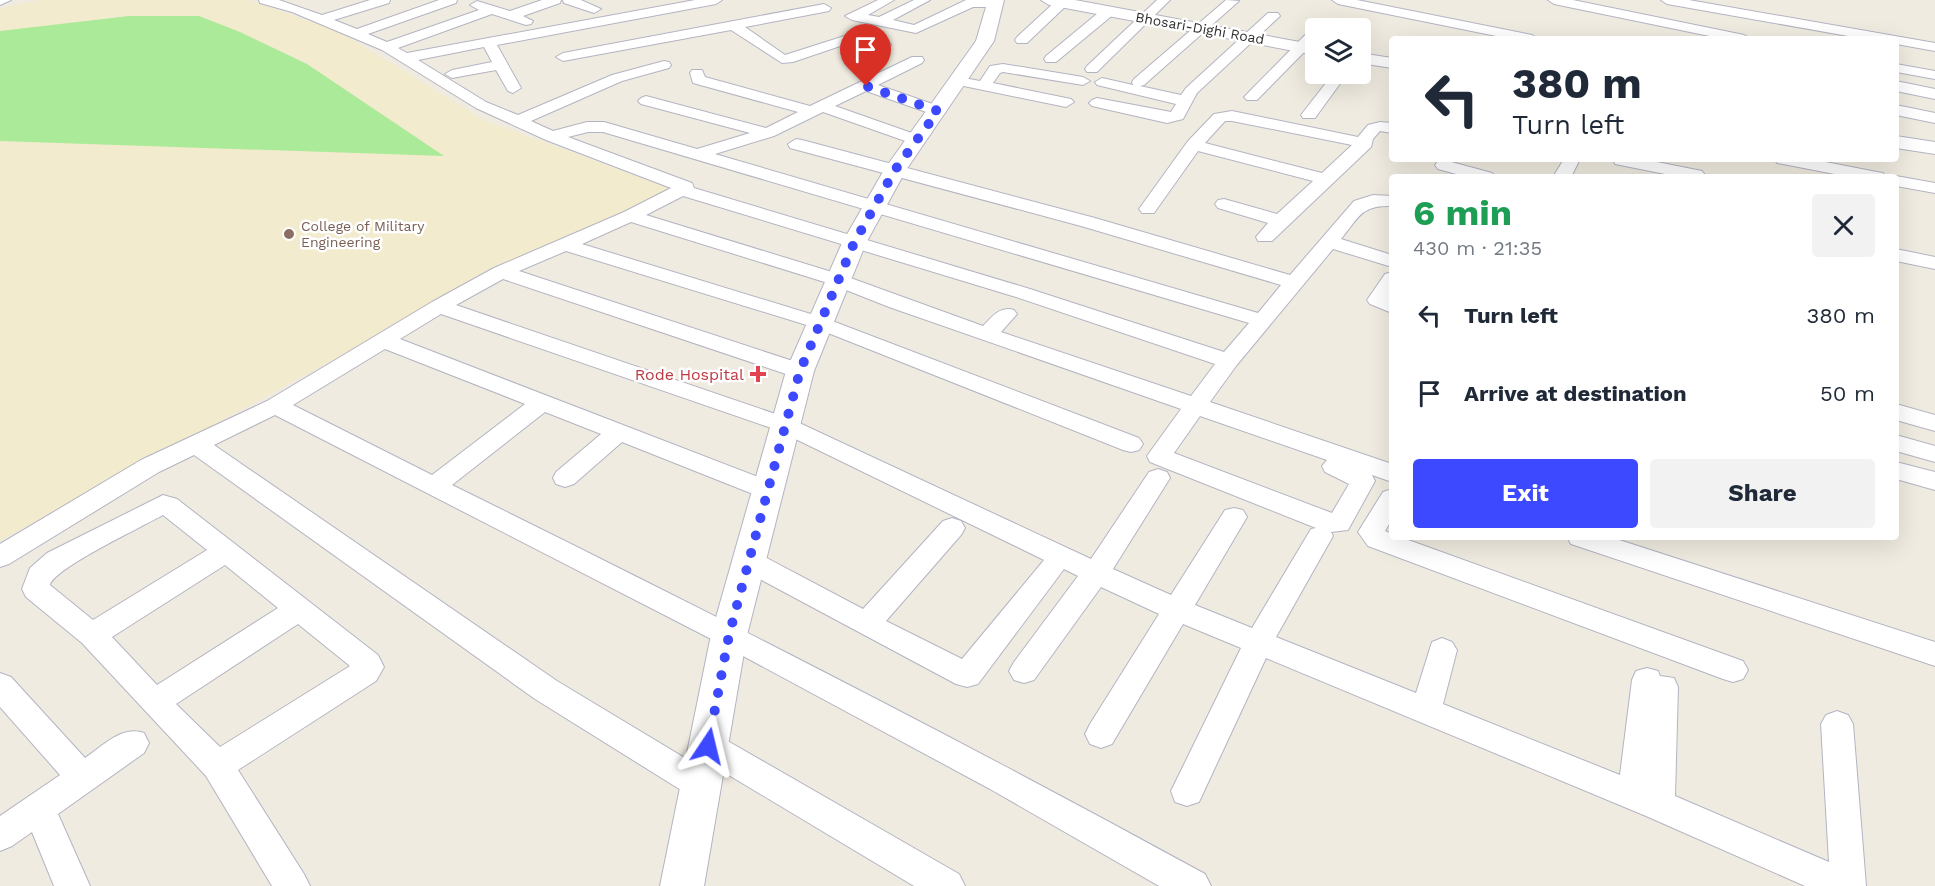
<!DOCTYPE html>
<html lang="en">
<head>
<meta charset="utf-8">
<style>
	:root { --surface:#fff; --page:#f2f2f3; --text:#1f2937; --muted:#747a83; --accent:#3d49ff }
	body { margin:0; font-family:"Work Sans",sans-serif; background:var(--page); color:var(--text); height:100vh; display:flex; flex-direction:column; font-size:22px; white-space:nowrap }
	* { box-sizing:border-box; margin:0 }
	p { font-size:20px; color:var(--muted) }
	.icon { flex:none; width:33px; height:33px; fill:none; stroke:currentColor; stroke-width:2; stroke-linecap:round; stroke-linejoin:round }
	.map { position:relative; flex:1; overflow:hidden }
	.side { position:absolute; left:1389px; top:174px; width:510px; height:366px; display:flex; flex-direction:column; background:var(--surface); border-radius:6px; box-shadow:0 6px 24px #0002 }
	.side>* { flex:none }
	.guide { position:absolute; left:1389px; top:36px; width:510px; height:126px; border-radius:6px; box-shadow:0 6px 24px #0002; background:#fff; color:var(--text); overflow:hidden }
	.buttons { position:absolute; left:1305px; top:18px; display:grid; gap:12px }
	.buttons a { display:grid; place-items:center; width:66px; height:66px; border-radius:6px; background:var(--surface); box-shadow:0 6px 24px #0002; font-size:30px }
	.pin { position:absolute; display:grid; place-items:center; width:51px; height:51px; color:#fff; margin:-62px -26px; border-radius:50% 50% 50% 0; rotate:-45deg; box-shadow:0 0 6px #0007 }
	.pin .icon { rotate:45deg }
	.me { position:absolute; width:66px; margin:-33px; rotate:10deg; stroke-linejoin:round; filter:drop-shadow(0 0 4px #0008) }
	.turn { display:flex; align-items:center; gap:21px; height:126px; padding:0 24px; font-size:27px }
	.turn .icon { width:78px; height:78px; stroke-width:2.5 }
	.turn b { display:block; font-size:42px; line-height:51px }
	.round { display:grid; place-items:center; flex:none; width:63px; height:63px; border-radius:6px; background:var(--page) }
	.summary { display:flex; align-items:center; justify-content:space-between; height:102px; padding:0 24px }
	h1 { font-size:36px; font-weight:700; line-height:45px; color:#1e9e55 }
	.cta { display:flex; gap:12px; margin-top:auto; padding:12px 24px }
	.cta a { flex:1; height:69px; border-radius:6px; background:var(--accent); color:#fff; font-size:24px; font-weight:700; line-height:69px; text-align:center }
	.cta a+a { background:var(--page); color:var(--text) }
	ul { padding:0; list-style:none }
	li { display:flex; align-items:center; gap:18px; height:78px; padding:0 24px }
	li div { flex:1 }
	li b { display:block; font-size:22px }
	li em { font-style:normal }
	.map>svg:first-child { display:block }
</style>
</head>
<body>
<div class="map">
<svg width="1935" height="886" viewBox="0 0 1935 886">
	<rect width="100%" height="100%" fill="#f0ebe0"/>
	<path fill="#f2ebce" d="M40 0H249L340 32 484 120 674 190 483 278 0 541V8Z"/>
	<path fill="#aaea99" d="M129 16H199L240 32 307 64 444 156 0 141V31Z"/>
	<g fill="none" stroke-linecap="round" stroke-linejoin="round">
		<defs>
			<g id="minor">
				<path d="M0 0H11L0 5Z"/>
				<path d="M259 0H279L322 15 370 0H390L389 3 334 20 357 29 439 0H457L456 3 368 34 387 42 479 10 470 5 477 1 510 11 542 0H561L560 3 523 16 533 21 531 24 526 25 492 14 398 48 407 53 695 0H722L716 4 497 45 521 88 513 93 508 91 496 70 452 78 445 74 452 70 492 62 484 47 418 60 486 102 518 115 612 75 664 61 669 62 671 65 669 68 622 81 531 121 553 131 587 122H604L697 149 750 133 641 104 638 101 641 98 646 96 766 128 798 112 693 83 690 73 692 70H702L705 77 810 106 912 57H922L924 60 922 63 878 85 944 108 946 111 944 114H932L866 91 835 106 923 137 925 140 923 143H911L823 112 774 136 715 154 1258 313 1281 285 1081 226 790 148 788 144 796 139 802 140 1095 218 1290 275 1354 201 1373 195 1392 196V206C1361 205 1359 217 1341 239L1392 255V267L1333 249 1236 366 1210 402 1392 464V482L1372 475 1375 481 1348 530 1331 532 1333 536 1276 637 1416 693 1432 642 1442 638 1452 642 1457 650 1443 704 1620 775 1632 680 1636 671 1647 668 1658 671 1660 676 1674 678 1678 687 1675 796 1829 862 1821 724 1826 715 1837 711 1848 715 1853 724 1866 886H1805L1646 816 1266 658 1199 802 1187 806 1175 802 1171 791 1241 648 1183 624 1112 744 1101 748 1090 744 1085 734 1090 724 1159 614 1101 587 1034 680 1024 683 1014 680 1009 671 1014 662 1078 576 1064 569 978 684 967 687 956 684 739 568 736 561 739 554 749 551 759 554 863 609 943 521 952 518 961 521 965 528 961 535 886 621 962 659 1044 560 777 430 441 314 400 339 776 484 780 490 776 496 767 499 758 496 622 442 574 484 565 487 556 484 553 478 556 472 601 434 545 412 452 485C706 610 957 738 1205 874L1211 886H1159L990 789 719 643 275 415 214 445 557 681 713 775 717 785 713 795 701 800 689 795 535 699 194 455 159 472 9 564 0 567V544L141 460 267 401 432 302 494 268 624 212 671 188 546 140 476 108 382 50 292 12 260 3ZM588 132H603L1249 323 1224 352 1030 289 694 188 692 183 568 137ZM683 196 1016 297 1215 364 1191 396 1001 332 1017 314 1014 310C1000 306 993 316 983 326L845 276 646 215ZM631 222 831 284 889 307 1181 409 1147 456 1150 462 1316 528 1311 529 1252 628 1195 605 1247 517 1243 510 1234 508 1225 510 1171 595 1113 569 1170 478 1167 472 1158 469 1149 472 1091 559 793 420 456 305 503 279 792 376 800 378 808 376 811 371 808 366 519 271 566 251 813 327 1123 450 1131 452 1139 450 1143 444 1139 438 827 319 582 244ZM385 349 525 404 432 475 293 405ZM1200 416 1327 460 1322 466 1325 472 1349 484 1332 513 1174 453Z"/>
				<path d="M563 0H581L601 9 594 13 564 3Z"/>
				<path d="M878 0H894L868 15 879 17 914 0H930L893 20 914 25 966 0H999L1002 3 995 7H973L916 33 852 20 845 16Z"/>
				<path d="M1057 0H1067L1069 3 1027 43H1017L1015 40 1017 37Z"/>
				<path d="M1157 0H1170L1097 72H1087L1085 69 1087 66Z"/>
				<path d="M1226 0 1239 1 1144 85 1140 86 1181 95 1186 88 1268 13H1278L1280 16 1197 93 1183 119 1167 123 1092 106 1089 103 1092 100 1097 98 1171 112 1176 104 1097 85 1095 82 1102 78 1133 85 1132 82 1134 79Z"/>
				<path d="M1332 0H1357L1532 35 1539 39H1511L1338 4Z"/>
				<path d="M1548 0H1573L1744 35 1751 39H1724L1554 4Z"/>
				<path d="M1661 0H1689L1935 43V51L1896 44V39H1865L1667 4Z"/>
				<path d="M824 4 831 8 829 11 745 27 785 55 854 33 889 42 891 45 884 49 855 41 793 62 782 63 731 30 563 61 556 57 563 53Z"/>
				<path d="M1109 7 1114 8 1116 11 1114 14 1056 62H1046L1044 59 1046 56 1104 8Z"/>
				<path d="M1316 28H1318H1316V40L1257 100H1247L1244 97 1247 94 1311 29Z"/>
				<path d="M1003 64 1083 77 1090 81 1083 85 1003 72 1000 73 993 83 1071 99 1074 102 1066 107 959 85 952 81 959 77 980 81 990 66Z"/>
				<path d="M1896 64 1935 71V79L1896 72Z"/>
				<path d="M1333 74H1347L1315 118H1303L1301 115Z"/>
				<path d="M1896 81 1935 89V99L1896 91Z"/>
				<path d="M1896 105 1935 113V123L1896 115Z"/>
				<path d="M1232 111 1358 137 1368 125 1380 122 1392 123V133L1380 131 1373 139 1371 147 1272 241H1258L1256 237 1268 223 1218 208 1215 204 1218 200 1224 199 1277 214 1313 181 1198 151 1154 213H1142L1139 209 1188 141 1214 114ZM1225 121H1232L1352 145 1322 173 1205 143Z"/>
				<path d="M1564 159H1580L1571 177H1553Z"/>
				<path d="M1613 159H1642L1702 171 1705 175 1703 177H1680L1615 164Z"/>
				<path d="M1775 159H1810L1877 172 1883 173 1886 177H1850L1783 164 1777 163Z"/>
				<path d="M1444 160 1492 173 1495 177H1467L1438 169 1435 165 1438 161Z"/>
				<path d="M1896 176 1935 183V193L1896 186V177H1891Z"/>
				<path d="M1896 249 1935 257V269L1896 261Z"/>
				<path d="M1392 272V293L1389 298 1392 299V313L1370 304 1367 300 1385 274Z"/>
				<path d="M1896 404 1935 415V431L1896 420Z"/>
				<path d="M1896 435 1935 446V462L1896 451Z"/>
				<path d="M1896 462 1935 472V490L1896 479Z"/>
				<path d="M1392 489V519L1385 531 1392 534V537H1400L1743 661 1748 670 1743 679 1733 682 1723 679 1368 546 1358 532 1383 492Z"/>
				<path d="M163 495 177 499 378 655 384 667 376 681 238 770 304 874 310 886H272L206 776 82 643 26 597 22 589 30 568 47 553ZM163 515 207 550 93 620 50 585C54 568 144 526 163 515ZM225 565 278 608 157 685 112 637ZM298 624 350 666 220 747 176 704Z"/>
				<path d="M1567 537H1610L1935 642V666L1571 544Z"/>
				<path d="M0 673 11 677 85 758C103 746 122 725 144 733L149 743 144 753 58 814 90 886H54L32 832 12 846 0 851V816L60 775 0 707Z"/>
				<path d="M708 732 719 736 959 874 965 886H914L697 756 692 746 697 736Z"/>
			</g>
			<g id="tertiary">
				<path d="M988 0H1004L994 41 906 170 866 243 814 371 747 635 704 886H660L711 635 786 371 842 243 884 170 976 41Z"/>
				<path d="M1041 0H1075L1316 45V55L1049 5Z"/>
				<path d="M1360 53 1392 58V68L1360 63Z"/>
				<path d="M1896 136 1935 142V154L1896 148Z"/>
			</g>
		</defs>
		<use href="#minor" stroke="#b3b4c2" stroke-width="2"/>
		<use href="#tertiary" stroke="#b3b4c2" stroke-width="2"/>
		<use href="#minor" fill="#fff" fill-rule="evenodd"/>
		<use href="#tertiary" fill="#fff" fill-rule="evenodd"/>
	</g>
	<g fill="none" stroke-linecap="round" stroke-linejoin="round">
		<path stroke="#3d49ff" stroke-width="10" stroke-dasharray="0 18" d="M708 746 729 635 800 371 854 243 895 170 938 111 866 86"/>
	</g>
	<circle fill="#8d6e63" stroke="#fff" stroke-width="2" cx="289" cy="234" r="6"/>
	<path fill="#e0444e" stroke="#fff" stroke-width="2" d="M755 365h6v6h6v6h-6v6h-6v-6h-6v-6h6z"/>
	<g text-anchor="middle" stroke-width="5" stroke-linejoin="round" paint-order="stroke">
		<g font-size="14" fill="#2e2e2e" stroke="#fff">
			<text transform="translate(1200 28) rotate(10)" y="5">Bhosari-Dighi Road</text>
		</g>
		<g font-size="14" fill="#785e54" stroke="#fff" text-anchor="start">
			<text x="301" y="231">College of Military<tspan x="301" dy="16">Engineering</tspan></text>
		</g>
		<g font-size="16" fill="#be3a42" stroke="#fff" text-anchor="end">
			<text x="744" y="380">Rode Hospital</text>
		</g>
	</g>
</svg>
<div class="buttons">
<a><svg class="icon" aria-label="layers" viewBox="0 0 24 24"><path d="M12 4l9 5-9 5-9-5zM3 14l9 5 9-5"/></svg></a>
</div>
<div class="pin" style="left:866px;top:86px;background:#d93025"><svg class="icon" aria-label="arrive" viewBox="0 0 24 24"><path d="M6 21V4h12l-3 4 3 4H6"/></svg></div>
<svg class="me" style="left:708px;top:746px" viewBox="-20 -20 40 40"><path d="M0-17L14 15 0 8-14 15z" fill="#3d49ff" stroke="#fff" stroke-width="4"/></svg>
<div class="guide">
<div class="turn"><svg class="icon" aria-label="left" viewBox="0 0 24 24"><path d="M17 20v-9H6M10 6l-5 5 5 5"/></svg><div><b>380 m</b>Turn left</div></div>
</div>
<section class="side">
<div class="summary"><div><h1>6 min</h1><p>430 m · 21:35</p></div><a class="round"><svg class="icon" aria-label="close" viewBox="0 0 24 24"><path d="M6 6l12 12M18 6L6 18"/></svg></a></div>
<ul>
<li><svg class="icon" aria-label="left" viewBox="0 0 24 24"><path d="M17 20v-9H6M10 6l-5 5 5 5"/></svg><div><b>Turn left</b></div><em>380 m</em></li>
<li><svg class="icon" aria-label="arrive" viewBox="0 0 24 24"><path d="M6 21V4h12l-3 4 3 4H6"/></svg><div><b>Arrive at destination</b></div><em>50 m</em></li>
</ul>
<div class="cta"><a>Exit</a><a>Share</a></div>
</section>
</div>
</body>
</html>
